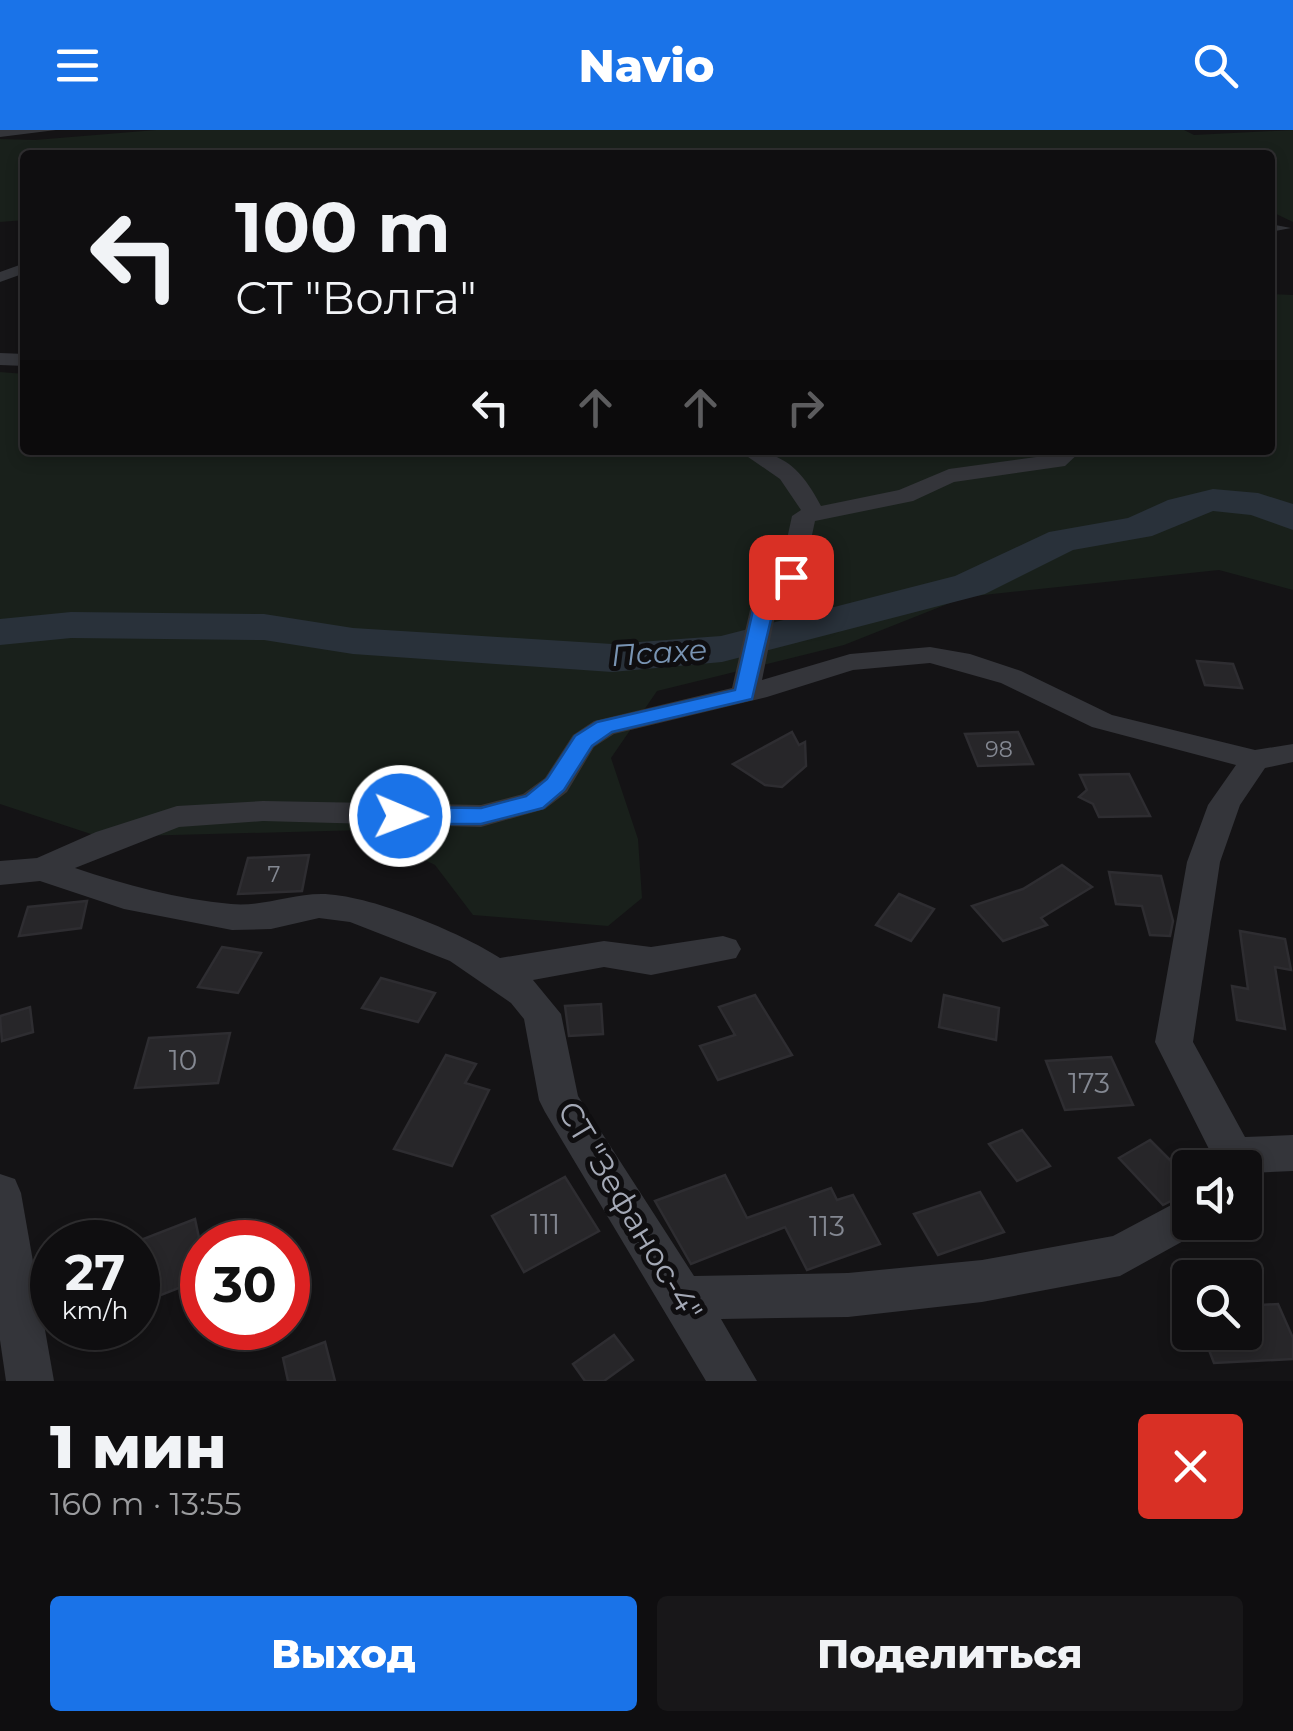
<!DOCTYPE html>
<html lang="ru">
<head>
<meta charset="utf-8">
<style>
	:root { --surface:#0f0e10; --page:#181719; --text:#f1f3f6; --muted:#9b9c9f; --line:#2f2e30; --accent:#1a73e8 }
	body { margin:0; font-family:Montserrat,sans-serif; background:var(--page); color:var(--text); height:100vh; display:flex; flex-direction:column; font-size:38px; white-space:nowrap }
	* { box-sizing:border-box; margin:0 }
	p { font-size:32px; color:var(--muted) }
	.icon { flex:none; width:55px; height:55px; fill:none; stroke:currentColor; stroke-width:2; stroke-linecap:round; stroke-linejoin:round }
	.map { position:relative; height:1251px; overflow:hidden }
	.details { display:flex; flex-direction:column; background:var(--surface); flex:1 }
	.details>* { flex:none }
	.guide { position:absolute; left:20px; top:20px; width:1255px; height:305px; border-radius:10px; box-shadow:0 5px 15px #0003,0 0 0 2px var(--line); background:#0f0e10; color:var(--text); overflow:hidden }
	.controls { position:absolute; left:1172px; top:1020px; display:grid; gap:20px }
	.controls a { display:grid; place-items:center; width:90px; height:90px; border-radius:10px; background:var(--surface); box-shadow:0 5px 15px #0003,0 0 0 2px var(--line); font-size:50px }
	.speed { position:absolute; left:30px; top:1090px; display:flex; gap:20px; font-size:50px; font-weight:700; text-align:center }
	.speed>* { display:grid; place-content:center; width:130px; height:130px; border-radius:50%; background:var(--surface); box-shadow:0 5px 15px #0003,0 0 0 2px var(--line); line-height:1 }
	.speed small { font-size:25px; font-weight:400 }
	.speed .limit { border:15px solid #d22; background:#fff; color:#111 }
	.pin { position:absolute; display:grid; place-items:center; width:85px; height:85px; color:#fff; margin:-42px; border-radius:20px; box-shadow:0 5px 15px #0006 }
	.me { position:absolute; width:110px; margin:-55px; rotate:91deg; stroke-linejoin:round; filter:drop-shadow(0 0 8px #0008) }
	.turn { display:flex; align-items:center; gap:35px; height:210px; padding:0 50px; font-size:45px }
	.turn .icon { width:130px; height:130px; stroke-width:2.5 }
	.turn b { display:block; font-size:70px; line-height:85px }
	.lanes { display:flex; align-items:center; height:95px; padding:0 50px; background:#0003; justify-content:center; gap:50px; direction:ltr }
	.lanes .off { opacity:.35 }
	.round { display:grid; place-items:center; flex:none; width:105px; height:105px; border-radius:10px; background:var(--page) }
	.summary { display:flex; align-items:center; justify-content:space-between; height:170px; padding:0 50px }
	h1 { font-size:60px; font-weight:800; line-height:75px }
	.cta { display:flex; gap:20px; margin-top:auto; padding:20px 50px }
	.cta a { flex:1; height:115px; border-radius:10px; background:var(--accent); color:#fff; font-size:40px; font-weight:800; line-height:115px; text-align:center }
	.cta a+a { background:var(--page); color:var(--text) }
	header { display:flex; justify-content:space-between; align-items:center; height:130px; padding:0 50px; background:var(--accent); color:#fff; font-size:45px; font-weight:800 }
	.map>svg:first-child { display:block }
</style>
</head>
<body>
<header><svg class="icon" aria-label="menu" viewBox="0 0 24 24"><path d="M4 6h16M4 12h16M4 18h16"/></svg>Navio<svg class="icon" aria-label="search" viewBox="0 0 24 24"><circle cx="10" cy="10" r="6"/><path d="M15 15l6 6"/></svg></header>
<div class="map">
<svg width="1293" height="1251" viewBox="0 0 1293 1251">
	<rect width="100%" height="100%" fill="#141315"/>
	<g fill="#19201b">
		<path d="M156 0H1184L1194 5 1293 0V92L1270 81V25H25V90L0 92V9L35 10Z"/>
		<path d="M1270 164 1293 165V460L1219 440 965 467 844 515 657 561 611 628 638 709 642 768 608 796 473 785 435 735 364 700 100 707 0 674V242L25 244V320H1270Z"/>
	</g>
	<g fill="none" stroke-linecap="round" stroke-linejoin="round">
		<path fill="#29313a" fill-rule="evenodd" d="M1213 359 1258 363 1293 374V400L1251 385 1213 381 1152 406 1073 420 985 464 722 532 612 542 353 524 264 510 71 508 0 515V489L71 482 264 484 353 498 612 514 721 506 955 446 1049 402 1128 388 1168 370Z"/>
	</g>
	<g fill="#272629" stroke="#2e2d31" stroke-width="2.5">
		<path d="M1197 531 1233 534 1242 558 1205 555Z"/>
		<path d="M792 602 799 615 805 612 806 636 782 657 765 655 733 634Z"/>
		<path d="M1018 602 1033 634 978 636 965 604Z"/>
		<path d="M1129 644 1150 686 1099 687 1093 674 1079 667 1087 660 1080 645Z"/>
		<path d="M309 725 302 761 238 764 248 728Z"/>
		<path d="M1062 735 1092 757 1041 788 1047 795 1003 811 972 776 1023 759Z"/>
		<path d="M1109 742 1161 746 1173 791 1170 806 1150 805 1142 776 1116 774Z"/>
		<path d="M899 764 934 779 911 811 876 795Z"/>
		<path d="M87 771 81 798 19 806 28 777Z"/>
		<path d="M1240 801 1285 809 1291 840 1275 837 1285 899 1237 890 1232 856 1248 859Z"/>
		<path d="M222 817 261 823 238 863 198 857Z"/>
		<path d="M381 848 435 863 418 892 362 878Z"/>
		<path d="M755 865 792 925 718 950 700 916 735 905 719 877Z"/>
		<path d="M944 865 999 878 996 910 939 897Z"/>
		<path d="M601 874 603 904 569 906 565 876Z"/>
		<path d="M30 877 33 902 2 911 0 886Z"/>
		<path d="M230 903 218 953 135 958 149 908Z"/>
		<path d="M446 925 476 934 465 953 489 960 452 1036 394 1019Z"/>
		<path d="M1111 927 1133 975 1065 980 1046 931Z"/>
		<path d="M1022 1000 1050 1036 1017 1051 989 1014Z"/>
		<path d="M1150 1010 1190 1050V1061L1163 1075 1119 1028Z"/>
		<path d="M725 1045 747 1088 831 1058 837 1070 853 1065 880 1114 807 1140 785 1097 691 1134 655 1071Z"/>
		<path d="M565 1047 599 1101 524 1142 492 1086Z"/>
		<path d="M980 1062 1004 1102 938 1125 914 1084Z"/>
		<path d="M195 1089 202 1122V1149L143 1172 138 1111Z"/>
		<path d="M1278 1174 1293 1208V1229L1214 1233 1202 1202H1245V1176Z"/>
		<path d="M614 1205 633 1230 604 1251H585L573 1234Z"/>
		<path d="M325 1212 335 1251H288L283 1228Z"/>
	</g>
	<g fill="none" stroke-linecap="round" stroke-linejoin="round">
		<g fill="#34353a" fill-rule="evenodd">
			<path d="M0 0H56L0 7Z"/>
			<path d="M1270 94 1291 98 1270 102Z"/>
			<path d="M25 133V143L0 152V142Z"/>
			<path d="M0 223 25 224V236L0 235Z"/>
			<path d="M738 320C782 320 801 338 821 376L899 360 949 339 1051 325 1058 320H1082L1065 336 954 352 913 371 815 391 803 447 776 481 762 550 850 524 930 517 970 524 1021 541 1112 585 1255 620 1293 614V632L1265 638 1240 675 1220 732 1193 912 1245 1007 1293 1005V1041L1249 1043 1245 1051V1038H1210L1213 1027 1155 912 1187 732 1208 675 1236 635 1092 597 1001 553 930 533 853 540 767 567 614 604 594 617 567 662 545 679 481 697 263 691 179 697 75 738C125 755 178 769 231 774 262 777 291 764 321 764 368 764 460 802 500 828L604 811 651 817 723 806 736 810 741 819 736 828 651 845 604 837 533 850 561 884 578 966 694 1146 848 1143 982 1130 1113 1106 1190 1065V1092H1208L1205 1099 1120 1146 982 1172 848 1187 721 1189 757 1251H706L545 982 539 970 524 889 511 873 450 831 350 792 319 788 271 799 232 800 124 779 40 751 0 755V731L37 728 96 702 177 676 263 671 481 675 523 664 545 648 573 605 594 591 732 558 750 480 779 446 792 386 801 380 780 349Z"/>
			<path d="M0 1044 15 1049 21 1063 54 1251H6L0 1210Z"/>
		</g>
	</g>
	<path fill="#1a73e8" stroke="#114b97" stroke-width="2.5" d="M791 441 800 447 773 481 752 569 612 602 592 616 564 660 543 678 481 694H400L388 686 400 677 481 678 526 666 547 649 575 606 597 592 735 560 753 480 784 443Z"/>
	<g text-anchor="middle" stroke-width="10" stroke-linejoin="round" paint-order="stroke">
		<g font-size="22" fill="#848892">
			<text x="999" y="627">98</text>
			<text x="274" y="752">7</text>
		</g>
		<g font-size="28" fill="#848892">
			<text x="183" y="940">10</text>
			<text x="1089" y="963">173</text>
			<text x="545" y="1104">111</text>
			<text x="827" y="1106">113</text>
		</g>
		<g font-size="30" font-style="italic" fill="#7994b3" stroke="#0f0e10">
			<text transform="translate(659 523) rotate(-4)" y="10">Псахе</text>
		</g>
		<g font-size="32" fill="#a4a9b6" stroke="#0f0e10">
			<text transform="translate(630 1081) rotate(59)" y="11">СТ "Зефанос-4"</text>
		</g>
	</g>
</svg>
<div class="controls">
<a><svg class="icon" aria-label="sound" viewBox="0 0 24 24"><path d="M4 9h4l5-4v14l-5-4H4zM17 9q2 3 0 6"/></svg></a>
<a><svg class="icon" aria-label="search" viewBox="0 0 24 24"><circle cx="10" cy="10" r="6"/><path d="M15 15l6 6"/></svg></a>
</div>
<div class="speed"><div>27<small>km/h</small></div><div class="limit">30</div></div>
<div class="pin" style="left:791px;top:447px;background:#d93025"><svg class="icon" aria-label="arrive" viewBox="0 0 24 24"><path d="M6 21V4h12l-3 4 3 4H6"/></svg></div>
<svg class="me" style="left:400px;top:686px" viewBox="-20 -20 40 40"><circle r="17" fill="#1a73e8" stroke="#fff" stroke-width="3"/><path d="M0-11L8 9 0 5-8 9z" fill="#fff"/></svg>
<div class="guide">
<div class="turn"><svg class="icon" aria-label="left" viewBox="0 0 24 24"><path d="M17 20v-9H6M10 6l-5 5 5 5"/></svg><div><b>100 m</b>СТ &quot;Волга&quot;</div></div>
<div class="lanes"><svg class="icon" aria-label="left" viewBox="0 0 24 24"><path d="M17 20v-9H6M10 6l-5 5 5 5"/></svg><svg class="icon off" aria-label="ahead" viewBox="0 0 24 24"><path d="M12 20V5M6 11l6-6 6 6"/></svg><svg class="icon off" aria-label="ahead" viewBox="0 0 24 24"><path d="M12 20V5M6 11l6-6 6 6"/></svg><svg class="icon off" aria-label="right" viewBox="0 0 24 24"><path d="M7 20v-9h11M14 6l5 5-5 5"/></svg></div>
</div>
</div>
<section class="details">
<div class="summary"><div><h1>1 мин</h1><p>160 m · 13:55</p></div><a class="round" style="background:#d93025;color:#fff"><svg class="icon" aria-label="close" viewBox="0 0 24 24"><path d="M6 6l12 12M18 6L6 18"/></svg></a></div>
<div class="cta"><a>Выход</a><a>Поделиться</a></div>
</section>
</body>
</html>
